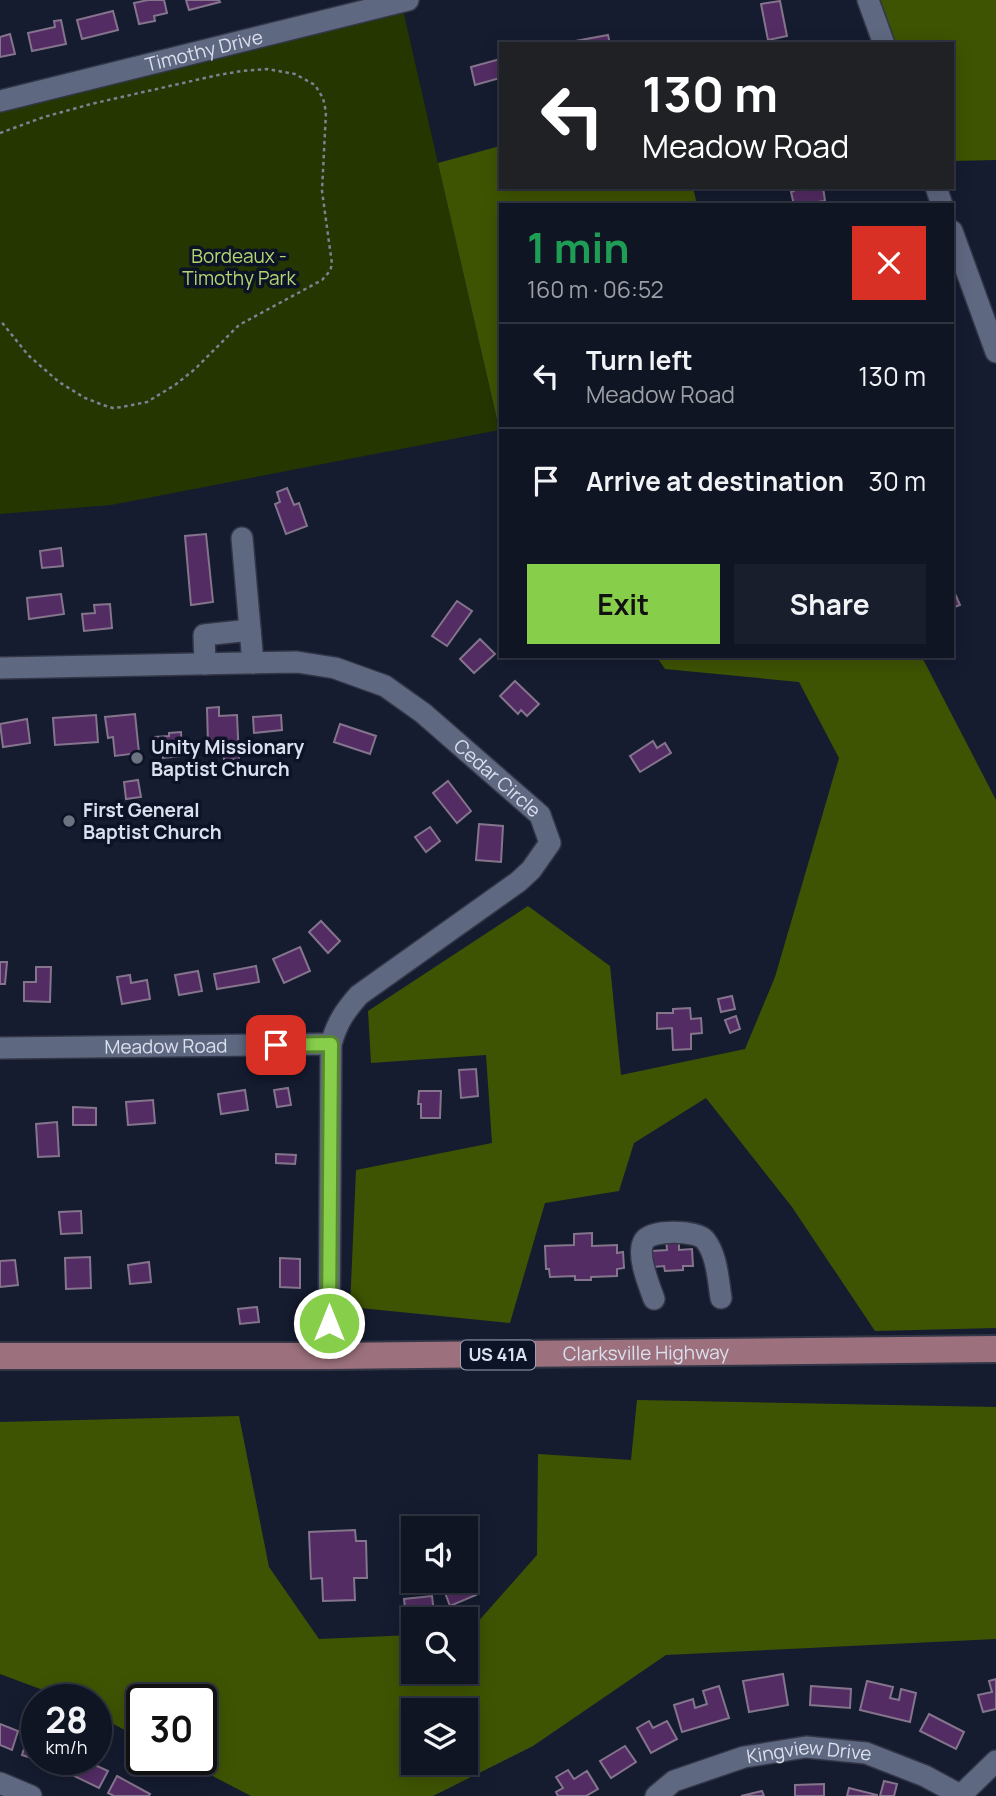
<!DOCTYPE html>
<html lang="en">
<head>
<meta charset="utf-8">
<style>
	:root { --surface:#101524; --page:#191e2c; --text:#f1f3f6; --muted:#9c9fa6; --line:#303441; --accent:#87cf4b }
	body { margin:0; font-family:Manrope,sans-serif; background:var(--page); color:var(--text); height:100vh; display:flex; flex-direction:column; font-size:26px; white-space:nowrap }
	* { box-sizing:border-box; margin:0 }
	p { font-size:23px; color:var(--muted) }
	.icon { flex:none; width:38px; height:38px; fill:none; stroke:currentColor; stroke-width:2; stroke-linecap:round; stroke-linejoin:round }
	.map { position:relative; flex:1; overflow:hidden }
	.sheet { position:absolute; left:499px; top:203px; width:455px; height:455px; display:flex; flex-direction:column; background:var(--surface); border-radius:0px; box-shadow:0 4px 18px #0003,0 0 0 2px var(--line) }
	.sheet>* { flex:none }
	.guide { position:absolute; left:499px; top:42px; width:455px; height:147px; border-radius:0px; box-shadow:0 4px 18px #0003,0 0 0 2px var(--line); background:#202124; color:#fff; overflow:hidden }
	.fabs { position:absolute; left:401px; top:1516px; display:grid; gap:14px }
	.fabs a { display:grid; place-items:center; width:77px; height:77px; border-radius:0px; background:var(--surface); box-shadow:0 4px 18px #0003,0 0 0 2px var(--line); font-size:35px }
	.speed { position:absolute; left:21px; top:1684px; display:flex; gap:14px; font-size:35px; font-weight:700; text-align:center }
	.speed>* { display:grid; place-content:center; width:91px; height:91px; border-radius:50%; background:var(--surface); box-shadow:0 4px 18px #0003,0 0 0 2px var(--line); line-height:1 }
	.speed small { font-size:18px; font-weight:400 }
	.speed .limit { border:4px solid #111; border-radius:10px; background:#fff; color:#111 }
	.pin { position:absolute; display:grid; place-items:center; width:60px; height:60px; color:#fff; margin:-30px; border-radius:14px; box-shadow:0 4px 10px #0006 }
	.me { position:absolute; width:77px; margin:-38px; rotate:0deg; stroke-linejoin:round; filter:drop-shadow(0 0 5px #0008) }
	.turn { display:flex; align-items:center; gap:24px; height:147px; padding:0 28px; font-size:32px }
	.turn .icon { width:91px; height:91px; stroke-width:2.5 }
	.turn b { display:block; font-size:49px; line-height:60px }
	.round { display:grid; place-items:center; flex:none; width:74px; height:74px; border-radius:0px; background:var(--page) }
	.head { display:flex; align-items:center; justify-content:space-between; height:119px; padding:0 28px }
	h1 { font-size:42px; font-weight:700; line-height:52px; color:#1e9e55 }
	.primary-button { display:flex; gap:14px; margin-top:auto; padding:14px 28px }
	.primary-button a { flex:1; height:80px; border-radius:0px; background:var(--accent); color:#111; font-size:28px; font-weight:700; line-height:80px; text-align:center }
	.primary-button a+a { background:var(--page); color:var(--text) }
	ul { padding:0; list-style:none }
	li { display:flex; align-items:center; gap:21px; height:105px; padding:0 28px; border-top:2px solid var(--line) }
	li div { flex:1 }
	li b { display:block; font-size:26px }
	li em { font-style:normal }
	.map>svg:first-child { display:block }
</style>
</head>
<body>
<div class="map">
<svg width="996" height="1796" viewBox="0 0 996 1796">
	<rect width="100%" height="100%" fill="#151c30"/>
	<path fill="#263600" d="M403 10 499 430 111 505 0 514V109Z"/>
	<g fill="#3f5403" fill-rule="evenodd">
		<path d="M868 0H996V160L952 161V44H884Z"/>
		<path d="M500 146V187H693L697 205H500V433L438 163Z"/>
		<path d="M656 656H919L924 661 996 800V1328L875 1331 792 1207 706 1098 634 1143 619 1191 545 1203 510 1323 350 1307 356 1170 492 1143 486 1055 371 1063 368 1011 528 906 610 966 621 1075 745 1049 775 977 839 758 799 682 665 669Z"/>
		<path d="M637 1400 996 1407V1639L666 1655 533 1746 433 1796H251L180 1759H201V1699H142V1739L96 1715V1699H67L0 1674V1422L239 1416 269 1567 319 1639 413 1635V1671H466V1633H468L537 1555 538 1454 631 1460ZM413 1710H466V1762H413Z"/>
	</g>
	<g fill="#532c64" stroke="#84748c" stroke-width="2">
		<path d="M148 0H164L167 13 154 16 155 21 139 24 134 3Z"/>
		<path d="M186 0H219L220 2 189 10Z"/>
		<path d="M780 1 787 36 768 40 761 4Z"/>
		<path d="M113 11 118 30 82 39 77 20Z"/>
		<path d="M61 20 66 44 32 51 28 33 55 27 54 21Z"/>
		<path d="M10 34 15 54 0 57V37Z"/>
		<path d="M608 35 610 44H559Z"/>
		<path d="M500 59V78L475 85 471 67Z"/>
		<path d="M794 187H805V190L823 187 825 201 794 205 791 192 794 191Z"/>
		<path d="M287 488 294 505 299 503 307 526 286 534 275 504 280 502 277 492Z"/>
		<path d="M206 534 213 602 191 605 185 536Z"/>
		<path d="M61 548 63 566 42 568 40 551Z"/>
		<path d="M952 587 960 605 952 608Z"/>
		<path d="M61 594 64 614 29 619 27 598Z"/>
		<path d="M457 601 472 611 447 646 432 636Z"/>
		<path d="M110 604 112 628 84 631 82 614 95 613 94 605Z"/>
		<path d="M480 639 495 654 474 673 460 659Z"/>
		<path d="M515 681 539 704 527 716 521 710 518 714 500 696Z"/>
		<path d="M219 707V716L237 715 239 759 224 760V750H215V744H208L207 708Z"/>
		<path d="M135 714 139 753 115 756 113 737 108 738 105 717Z"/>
		<path d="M96 715 98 742 55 745 53 718Z"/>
		<path d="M281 715 282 730 254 733 253 717Z"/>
		<path d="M27 719 30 743 3 747 0 724Z"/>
		<path d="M340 724 376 736 370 754 334 742Z"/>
		<path d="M181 732 182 756 163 758V750H156L155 737 169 736V733Z"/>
		<path d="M653 741 657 748 665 743 671 753 640 772 630 756Z"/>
		<path d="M138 780 141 797 126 799 124 782Z"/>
		<path d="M448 781 471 811 457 823 433 793Z"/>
		<path d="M479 824 503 826 501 862 476 860Z"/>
		<path d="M430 827 440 841 426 852 415 837Z"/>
		<path d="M321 921 340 941 328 953 309 932Z"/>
		<path d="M300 947 310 971 284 983 273 959Z"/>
		<path d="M0 962H7L5 984H0Z"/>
		<path d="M256 966 259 982 217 989 214 974Z"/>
		<path d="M36 967H51L50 1002 24 1001V982H36Z"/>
		<path d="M198 971 202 991 179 995 175 975Z"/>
		<path d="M130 975 131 983 147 980 150 999 122 1004 117 977Z"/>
		<path d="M732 996 735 1009 721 1012 718 999Z"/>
		<path d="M690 1008 691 1019 701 1018 702 1033 691 1034V1049L673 1050 672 1028 657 1029V1013H673V1009Z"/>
		<path d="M736 1016 740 1029 730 1033 725 1020Z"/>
		<path d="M476 1069 478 1096 461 1098 459 1070Z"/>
		<path d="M288 1088 291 1105 277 1107 274 1090Z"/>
		<path d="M245 1090 248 1110 221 1114 218 1094Z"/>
		<path d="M419 1091H441L440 1118H421V1104H418Z"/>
		<path d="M153 1100 155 1123 128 1125 126 1102Z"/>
		<path d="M73 1107 96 1108V1125H73Z"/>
		<path d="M57 1122 59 1156 38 1157 36 1124Z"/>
		<path d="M276 1154 296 1155 295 1164 276 1163Z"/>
		<path d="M81 1211 82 1233 61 1234 59 1212Z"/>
		<path d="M592 1233V1246L617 1245V1253L623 1252 624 1268 617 1269V1276L591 1277V1280H575V1276L550 1277 549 1269H546L545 1246 574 1245V1234Z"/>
		<path d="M666 1238H679V1250L692 1249 693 1266H683V1270L665 1271 664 1266 653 1267 652 1251 667 1250Z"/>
		<path d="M90 1257 91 1288 66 1289 65 1258Z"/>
		<path d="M280 1258 300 1259V1288L280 1287Z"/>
		<path d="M15 1260 18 1285 0 1287V1261Z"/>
		<path d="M149 1262 151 1282 130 1284 128 1265Z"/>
		<path d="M257 1307 259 1322 240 1324 238 1309Z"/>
		<path d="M355 1530 356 1541H366L367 1578H354L355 1600 323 1601 322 1578 311 1579 309 1532Z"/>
		<path d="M469 1579 476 1595 450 1606 444 1590Z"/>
		<path d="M432 1596 434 1613 406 1616 404 1599Z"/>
		<path d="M783 1674 788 1705 749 1712 743 1681Z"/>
		<path d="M996 1679V1709L983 1712 978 1695 992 1692 989 1681Z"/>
		<path d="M867 1681 893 1687 890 1698 899 1700 901 1689 916 1693 910 1722 860 1710Z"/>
		<path d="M719 1686 729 1718 682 1732 674 1705 693 1699 695 1708 707 1704 703 1691Z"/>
		<path d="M811 1686 851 1689 850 1708 810 1705Z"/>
		<path d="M929 1714 964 1732 956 1749 920 1731Z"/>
		<path d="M649 1721 653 1728 667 1721 677 1739 651 1753 637 1728Z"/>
		<path d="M0 1724 18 1731 12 1750 0 1745Z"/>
		<path d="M28 1736 37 1739V1759H59L57 1766 22 1755Z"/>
		<path d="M625 1746 636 1762 611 1778 600 1761Z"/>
		<path d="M72 1759H82L108 1771 99 1788 66 1772Z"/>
		<path d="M568 1770 574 1779 587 1771 598 1789 586 1796H558L556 1792 563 1788 556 1777Z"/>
		<path d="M117 1776 150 1794 149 1796H114L108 1793Z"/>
		<path d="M884 1781 897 1784 894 1796H880Z"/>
		<path d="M824 1784V1796H795V1785Z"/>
		<path d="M849 1788 877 1795V1796H847Z"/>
		<path d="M762 1791 764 1796H741Z"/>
	</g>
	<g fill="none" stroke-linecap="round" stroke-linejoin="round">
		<defs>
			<g id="minor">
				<path d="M868 0 884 44"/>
				<path id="s1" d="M0 101 408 0"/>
				<path d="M936 187 942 205"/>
				<path d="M952 231 996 352"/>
				<path d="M242 538 253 663"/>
				<path d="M205 664 204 635 250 630"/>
				<path id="s2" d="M0 668 297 662 335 668 385 686 423 713 540 815 550 843 531 870 518 882 359 995C344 1012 337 1023 331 1044L329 1356"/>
				<path id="s3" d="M0 1048 331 1044"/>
				<path d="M654 1299C649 1285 636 1254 644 1241 651 1229 697 1230 705 1240 717 1255 718 1279 721 1298"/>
				<path d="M0 1783 31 1796"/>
				<path d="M961 1795 996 1761"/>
				<path id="s4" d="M656 1796 674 1781 744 1757 806 1747 866 1753 925 1776 962 1796"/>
			</g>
			<g id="major">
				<path id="s5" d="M0 1356H329L996 1349"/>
			</g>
		</defs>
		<use href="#minor" stroke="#323647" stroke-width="24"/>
		<use href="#major" stroke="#323647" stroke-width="30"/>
		<path stroke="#7b8293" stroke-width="2.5" stroke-dasharray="3.5 3.5" stroke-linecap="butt" d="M0 133 44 117 91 104 218 75 242 71 267 69 295 74 315 85 323 98 326 112 322 191 332 264 330 271 322 280 239 325 195 369 175 385 147 402 122 407 113 408 103 405 85 398 59 382 28 355 0 320"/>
		<use href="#minor" stroke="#5f6881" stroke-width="21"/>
		<use href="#major" stroke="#9c717d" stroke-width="26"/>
	</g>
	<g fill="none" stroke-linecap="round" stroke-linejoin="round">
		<defs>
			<path id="route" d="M276 1045 331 1044 329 1323"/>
		</defs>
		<use href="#route" stroke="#588731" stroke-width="18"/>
		<use href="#route" stroke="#87cf4b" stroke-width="12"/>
	</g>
	<g fill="#6b7280" stroke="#0c1326" stroke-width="2.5">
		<circle cx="137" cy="758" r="7"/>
		<circle cx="69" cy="821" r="7"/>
	</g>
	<g text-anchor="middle" stroke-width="7" stroke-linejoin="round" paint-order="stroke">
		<rect fill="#0c1326" stroke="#9ca2b2" stroke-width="2" x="461" y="1340.5" width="74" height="29" rx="5"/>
		<g font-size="18" font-weight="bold" fill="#dae0ee">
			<text x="498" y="1361">US 41A</text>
		</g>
		<g font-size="19" fill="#dae0ee" stroke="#0c1326">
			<text dy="7" stroke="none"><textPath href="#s1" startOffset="210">Timothy Drive</textPath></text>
			<text dy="7" stroke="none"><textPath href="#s2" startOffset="534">Cedar Circle</textPath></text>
			<text dy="7" stroke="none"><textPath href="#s3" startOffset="166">Meadow Road</textPath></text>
			<text dy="7" stroke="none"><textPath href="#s5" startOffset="646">Clarksville Highway</textPath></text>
			<text dy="7" stroke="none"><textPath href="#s4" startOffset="163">Kingview Drive</textPath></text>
		</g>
		<g font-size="19" fill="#b3d572" stroke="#0c1326">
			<text x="239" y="263">Bordeaux -<tspan x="239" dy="22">Timothy Park</tspan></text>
		</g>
		<g font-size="19" font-weight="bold" fill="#dae0ee" stroke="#0c1326" text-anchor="start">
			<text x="151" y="754">Unity Missionary<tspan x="151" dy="22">Baptist Church</tspan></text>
			<text x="83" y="817">First General<tspan x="83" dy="22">Baptist Church</tspan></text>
		</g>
	</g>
</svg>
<div class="fabs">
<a><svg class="icon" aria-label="sound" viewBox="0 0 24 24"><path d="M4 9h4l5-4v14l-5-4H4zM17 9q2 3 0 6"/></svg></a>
<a><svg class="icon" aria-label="search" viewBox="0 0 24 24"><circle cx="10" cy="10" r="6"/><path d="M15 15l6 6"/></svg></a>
<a><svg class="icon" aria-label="layers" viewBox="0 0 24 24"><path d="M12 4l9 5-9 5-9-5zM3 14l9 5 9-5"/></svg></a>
</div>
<div class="speed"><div>28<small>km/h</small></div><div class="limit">30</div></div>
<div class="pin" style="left:276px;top:1045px;background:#d93025"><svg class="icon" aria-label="arrive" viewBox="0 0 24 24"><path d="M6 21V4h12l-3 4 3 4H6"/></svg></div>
<svg class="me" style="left:329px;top:1323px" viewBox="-20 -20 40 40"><circle r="17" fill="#87cf4b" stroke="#fff" stroke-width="3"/><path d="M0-11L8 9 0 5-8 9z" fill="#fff"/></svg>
<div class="guide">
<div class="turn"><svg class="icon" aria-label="left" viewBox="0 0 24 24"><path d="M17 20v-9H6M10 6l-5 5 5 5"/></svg><div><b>130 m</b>Meadow Road</div></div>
</div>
<section class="sheet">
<div class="head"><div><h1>1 min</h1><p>160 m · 06:52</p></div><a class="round" style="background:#d93025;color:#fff"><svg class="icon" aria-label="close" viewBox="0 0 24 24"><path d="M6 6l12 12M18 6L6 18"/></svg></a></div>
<ul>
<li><svg class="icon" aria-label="left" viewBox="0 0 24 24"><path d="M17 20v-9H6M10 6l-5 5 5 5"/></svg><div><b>Turn left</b><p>Meadow Road</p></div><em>130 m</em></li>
<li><svg class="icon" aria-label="arrive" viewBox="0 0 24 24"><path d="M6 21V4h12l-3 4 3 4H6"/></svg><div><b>Arrive at destination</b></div><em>30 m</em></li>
</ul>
<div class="primary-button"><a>Exit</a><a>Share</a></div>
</section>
</div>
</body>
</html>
